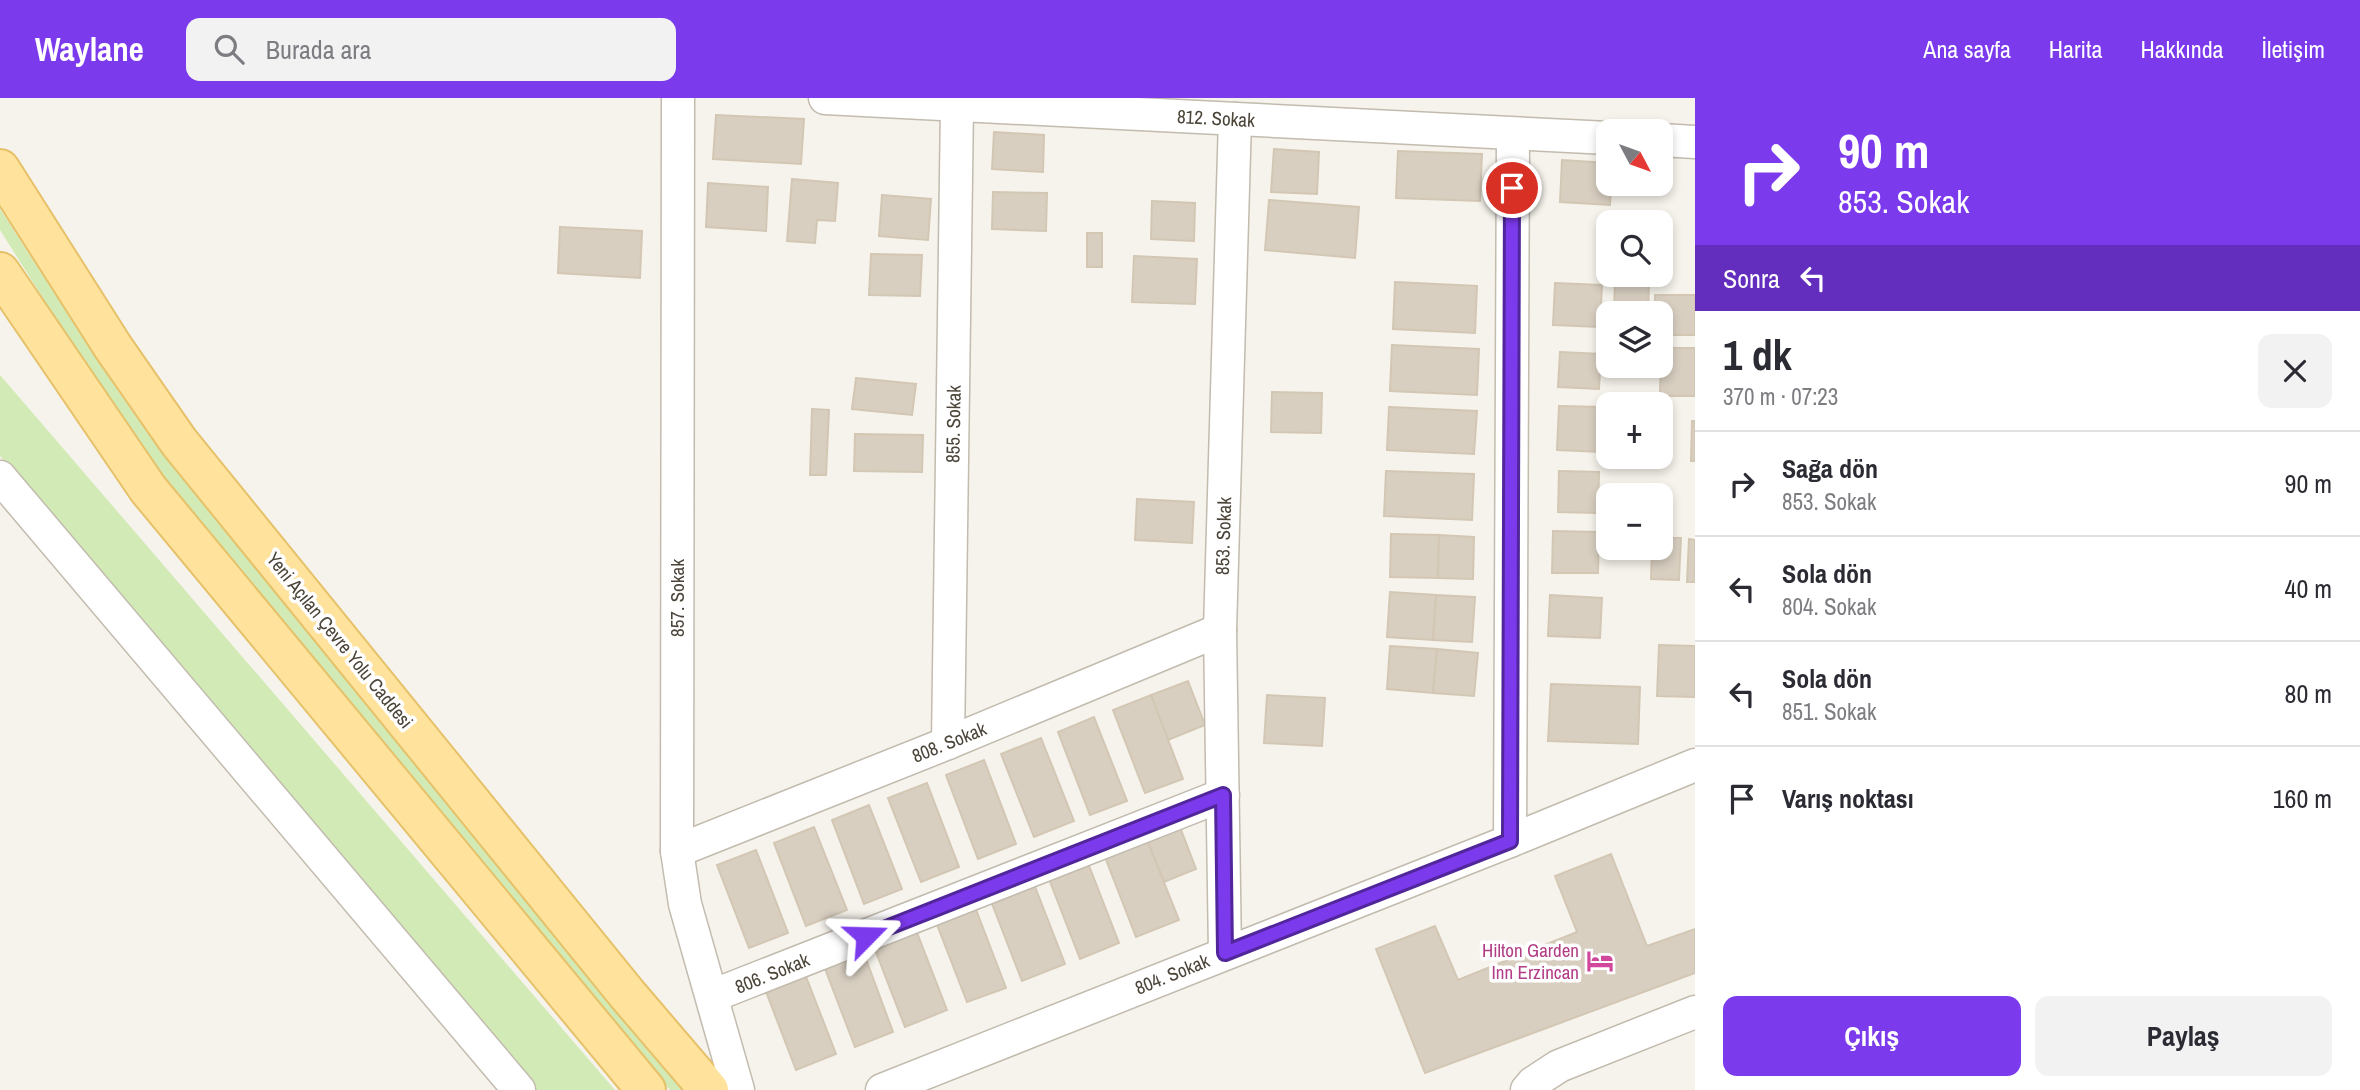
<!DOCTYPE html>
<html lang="tr">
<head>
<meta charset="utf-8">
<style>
	:root { --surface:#fff; --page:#f2f2f3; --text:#2b2b33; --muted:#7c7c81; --line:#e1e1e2; --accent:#7c3aed }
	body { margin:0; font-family:"Archivo Narrow",sans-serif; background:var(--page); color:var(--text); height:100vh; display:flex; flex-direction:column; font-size:26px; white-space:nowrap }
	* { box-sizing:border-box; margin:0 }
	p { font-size:23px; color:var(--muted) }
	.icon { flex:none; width:38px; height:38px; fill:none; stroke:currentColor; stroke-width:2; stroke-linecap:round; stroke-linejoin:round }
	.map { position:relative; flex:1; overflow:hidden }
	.details { display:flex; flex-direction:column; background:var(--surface); width:665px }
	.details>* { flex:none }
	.banner { background:#7c3aed; color:#fff; overflow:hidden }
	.needle { width:46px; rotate:131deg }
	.tools { position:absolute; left:1596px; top:21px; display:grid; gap:14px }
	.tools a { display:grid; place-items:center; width:77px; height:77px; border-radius:14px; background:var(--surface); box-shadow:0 4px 10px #0003; font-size:35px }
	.pin { position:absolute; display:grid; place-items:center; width:60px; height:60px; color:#fff; margin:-30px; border:4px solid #fff; border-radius:50%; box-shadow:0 2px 7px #0007 }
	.me { position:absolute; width:77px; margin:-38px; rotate:68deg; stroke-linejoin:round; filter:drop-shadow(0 0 5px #0008) }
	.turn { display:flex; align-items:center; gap:24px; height:147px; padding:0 28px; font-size:32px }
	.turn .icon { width:91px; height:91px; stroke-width:2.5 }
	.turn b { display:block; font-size:49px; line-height:60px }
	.then { display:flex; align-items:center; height:66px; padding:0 28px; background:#0003; gap:14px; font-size:26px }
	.round { display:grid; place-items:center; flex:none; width:74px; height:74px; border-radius:14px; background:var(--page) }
	.overview { display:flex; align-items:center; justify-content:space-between; height:119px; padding:0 28px }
	h1 { font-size:42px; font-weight:700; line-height:52px }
	.primary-button { display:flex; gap:14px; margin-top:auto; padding:14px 28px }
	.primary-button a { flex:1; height:80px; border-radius:14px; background:var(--accent); color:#fff; font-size:28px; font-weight:700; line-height:80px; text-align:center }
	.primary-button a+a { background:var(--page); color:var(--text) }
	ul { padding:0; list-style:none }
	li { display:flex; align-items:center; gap:21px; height:105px; padding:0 28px; border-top:2px solid var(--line) }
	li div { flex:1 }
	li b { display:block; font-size:26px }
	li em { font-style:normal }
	header { display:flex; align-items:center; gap:42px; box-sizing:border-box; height:98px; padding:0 35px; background:var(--accent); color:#fff }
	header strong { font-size:33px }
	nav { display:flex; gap:38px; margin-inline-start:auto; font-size:24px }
	.search { width:490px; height:63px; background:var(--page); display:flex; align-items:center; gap:18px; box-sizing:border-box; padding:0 24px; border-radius:14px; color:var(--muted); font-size:26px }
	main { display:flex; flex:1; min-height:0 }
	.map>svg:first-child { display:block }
</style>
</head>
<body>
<header>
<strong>Waylane</strong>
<div class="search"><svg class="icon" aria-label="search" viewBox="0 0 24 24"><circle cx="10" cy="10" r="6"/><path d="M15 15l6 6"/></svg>Burada ara</div>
<nav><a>Ana sayfa</a><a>Harita</a><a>Hakkında</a><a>İletişim</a></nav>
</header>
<main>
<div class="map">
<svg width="1695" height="992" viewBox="0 0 1695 992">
	<rect width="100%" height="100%" fill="#f6f3ec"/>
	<g fill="#d2eab5">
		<path d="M0 111 115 289 156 347 685 992H670L658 979 241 474 139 347 114 313 0 132Z"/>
		<path d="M0 277 615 992H534L0 358Z"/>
	</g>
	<g fill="#d8cfc1" stroke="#d3c7b4" stroke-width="2">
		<path d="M716 17 804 21 801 66 713 61Z"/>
		<path d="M994 34 1044 37 1043 74 992 71Z"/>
		<path d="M1274 51 1319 54 1317 96 1271 94Z"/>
		<path d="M1398 53 1482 56 1480 103 1396 100Z"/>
		<path d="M1562 62 1608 65V86H1611L1610 107 1560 104Z"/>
		<path d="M792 81 838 85 835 123 817 122 815 145 787 143Z"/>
		<path d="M708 85 768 89 766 133 706 129Z"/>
		<path d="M993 94 1047 95 1046 133 992 131Z"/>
		<path d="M882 97 931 101 928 142 879 138Z"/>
		<path d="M1269 102 1359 109 1355 160 1265 152Z"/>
		<path d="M1152 103 1195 105 1194 143 1151 141Z"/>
		<path d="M560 129 642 133 640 180 558 175Z"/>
		<rect x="1087" y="135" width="15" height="34"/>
		<path d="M871 156 922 157 920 198 869 197Z"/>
		<path d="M1134 158 1197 161 1195 206 1132 204Z"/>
		<path d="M1395 184 1477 188 1475 235 1393 231Z"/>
		<path d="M1615 184 1649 186 1648 212 1614 210Z"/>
		<path d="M1555 185 1602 187 1600 229 1553 227Z"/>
		<path d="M1655 197H1695V237H1661V215H1655Z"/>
		<path d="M1392 247 1479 251 1477 297 1390 293Z"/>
		<path d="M1661 250H1695V298H1660Z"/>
		<path d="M1560 254 1601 256 1599 291 1558 289Z"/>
		<path d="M856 280 916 286 912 317 852 311Z"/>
		<path d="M1272 294 1322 295 1321 335 1271 334Z"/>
		<path d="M1559 308 1602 309 1601 354 1557 352Z"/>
		<path d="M1389 309 1477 313 1474 356 1387 352Z"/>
		<path d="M812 311 829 312 826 377H810Z"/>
		<path d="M1692 323H1695V363H1691Z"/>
		<path d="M855 336 923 337 922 374 854 373Z"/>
		<path d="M1386 373 1474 376 1472 422 1384 418Z"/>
		<path d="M1559 373 1599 374 1598 415 1558 414Z"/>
		<path d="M1137 401 1194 404 1192 445 1135 442Z"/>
		<path d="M1553 433 1599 434 1598 475H1552Z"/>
		<path d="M1391 436 1439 437 1438 480 1390 479Z"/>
		<path d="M1439 437 1474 439 1473 481 1438 480Z"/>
		<path d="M1661 440H1681L1679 482 1651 481 1652 450H1661Z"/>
		<path d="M1689 441 1695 442V484H1687Z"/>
		<path d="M1390 494 1436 497 1433 542 1387 539Z"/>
		<path d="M1436 497 1475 499 1472 544 1433 542Z"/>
		<path d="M1550 497 1602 500 1600 540 1548 538Z"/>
		<path d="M1659 547 1695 548V599L1657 598Z"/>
		<path d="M1390 548 1437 551 1433 595 1387 591Z"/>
		<path d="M1437 551 1478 555 1474 598 1433 595Z"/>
		<path d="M1188 583 1205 627 1168 642 1151 597Z"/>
		<path d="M1551 586 1640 589 1638 646 1548 643Z"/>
		<path d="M1151 597 1183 681 1145 695 1113 612Z"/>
		<path d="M1267 597 1325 600 1322 648 1264 645Z"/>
		<path d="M1094 619 1127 703 1090 717 1058 634Z"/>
		<path d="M1041 640 1074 723 1034 739 1001 656Z"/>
		<path d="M984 662 1016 746 978 761 946 677Z"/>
		<path d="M927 685 959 769 921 784 888 700Z"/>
		<path d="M869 707 902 791 864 806 832 722Z"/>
		<path d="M814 729 847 812 806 828 774 745Z"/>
		<path d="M1180 729 1196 771 1164 784 1147 742Z"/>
		<path d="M1147 742 1179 822 1136 839 1105 759Z"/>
		<path d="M756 752 788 835 749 850 717 767Z"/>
		<path d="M1611 756 1647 848 1695 831V875L1425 975 1376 851 1435 828 1458 882 1577 834 1555 778Z"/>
		<path d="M1088 765 1119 845 1080 861 1049 781Z"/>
		<path d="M1034 786 1065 866 1022 883 991 803Z"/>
		<path d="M975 809 1006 890 967 904 936 824Z"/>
		<path d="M916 832 947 912 905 929 874 849Z"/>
		<path d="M863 853 893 934 855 949 824 868Z"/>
		<path d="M805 876 836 956 796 972 765 891Z"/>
	</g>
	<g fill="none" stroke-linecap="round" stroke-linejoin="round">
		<defs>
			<g id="minor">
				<path d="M678 0 677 753 685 806 738 992"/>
				<path d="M825 0 1608 40"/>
				<path d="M1661 42 1695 44"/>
				<path d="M0 379 519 992"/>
				<path d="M948 645 957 8"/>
				<path d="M1510 743 1513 36"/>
				<path d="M677 753 948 645 1220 532"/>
				<path d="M1225 855 1220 532 1235 21"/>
				<path d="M712 898 1223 697"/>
				<path d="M882 992 1510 743 1695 667"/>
				<path d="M1527 992 1533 985 1559 968 1695 914"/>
			</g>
			<g id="major">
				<path d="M0 71 113 249 179 344 627 896 709 992"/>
				<path d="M0 174 148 391 646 992"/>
			</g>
		</defs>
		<use href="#minor" stroke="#c2bbae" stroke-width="35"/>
		<use href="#major" stroke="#e6c16a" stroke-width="42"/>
		<use href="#minor" stroke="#fff" stroke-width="32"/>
		<use href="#major" stroke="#ffe39c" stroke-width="38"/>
	</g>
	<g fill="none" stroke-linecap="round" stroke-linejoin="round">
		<defs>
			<path id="route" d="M866 838 1223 697 1225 855 1510 743 1512 90"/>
		</defs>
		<use href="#route" stroke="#51269a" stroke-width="18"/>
		<use href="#route" stroke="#7c3aed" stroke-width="12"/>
	</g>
	<defs>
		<symbol id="hotel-bare" viewBox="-9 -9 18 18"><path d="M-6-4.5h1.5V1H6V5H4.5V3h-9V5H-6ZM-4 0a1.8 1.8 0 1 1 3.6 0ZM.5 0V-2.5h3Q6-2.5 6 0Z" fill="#d1479c" stroke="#fff" stroke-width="2.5" paint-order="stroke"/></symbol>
	</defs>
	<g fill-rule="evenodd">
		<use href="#hotel-bare" x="1581" y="844" width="38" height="38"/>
	</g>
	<g text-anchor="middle" stroke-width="7" stroke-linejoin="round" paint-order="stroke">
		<g font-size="19" fill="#4b4439" stroke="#fff">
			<text transform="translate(1216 20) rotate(3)" y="7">812. Sokak</text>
			<text transform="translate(953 326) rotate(-89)" y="7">855. Sokak</text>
			<text transform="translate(1223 438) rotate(-88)" y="7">853. Sokak</text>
			<text transform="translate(677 500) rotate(-90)" y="7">857. Sokak</text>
			<text transform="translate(340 542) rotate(51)" y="7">Yeni Açılan Çevre Yolu Caddesi</text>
			<text transform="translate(949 644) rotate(-22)" y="7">808. Sokak</text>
			<text transform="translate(772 875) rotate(-22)" y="7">806. Sokak</text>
			<text transform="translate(1172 876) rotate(-22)" y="7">804. Sokak</text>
		</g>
		<g font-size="19" fill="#b23c85" stroke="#fff" text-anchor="end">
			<text x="1579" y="859">Hilton Garden<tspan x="1579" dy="22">Inn Erzincan</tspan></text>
		</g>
	</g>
</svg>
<div class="tools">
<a><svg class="needle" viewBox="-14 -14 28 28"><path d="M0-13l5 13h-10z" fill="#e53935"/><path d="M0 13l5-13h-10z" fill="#7c7c81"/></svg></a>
<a><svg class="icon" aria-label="search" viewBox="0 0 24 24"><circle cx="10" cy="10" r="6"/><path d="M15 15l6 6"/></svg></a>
<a><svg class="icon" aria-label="layers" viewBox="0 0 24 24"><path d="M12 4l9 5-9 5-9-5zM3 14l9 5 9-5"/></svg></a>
<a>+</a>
<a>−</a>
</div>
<div class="pin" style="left:1512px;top:90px;background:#d93025"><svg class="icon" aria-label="arrive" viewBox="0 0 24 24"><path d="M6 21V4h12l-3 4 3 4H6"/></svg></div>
<svg class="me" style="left:866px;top:838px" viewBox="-20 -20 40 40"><path d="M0-17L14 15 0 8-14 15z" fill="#7c3aed" stroke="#fff" stroke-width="4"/></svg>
</div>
<section class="details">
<div class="banner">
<div class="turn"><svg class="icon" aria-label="right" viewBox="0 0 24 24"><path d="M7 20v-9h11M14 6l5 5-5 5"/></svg><div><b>90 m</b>853. Sokak</div></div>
<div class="then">Sonra<svg class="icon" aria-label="left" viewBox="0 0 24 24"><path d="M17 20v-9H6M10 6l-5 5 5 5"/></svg></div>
</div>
<div class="overview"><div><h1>1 dk</h1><p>370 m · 07:23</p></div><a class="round"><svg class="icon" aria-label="close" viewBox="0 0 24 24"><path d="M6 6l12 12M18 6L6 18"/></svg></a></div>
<ul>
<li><svg class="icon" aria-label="right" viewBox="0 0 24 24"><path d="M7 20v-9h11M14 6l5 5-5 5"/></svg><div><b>Sağa dön</b><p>853. Sokak</p></div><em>90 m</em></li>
<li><svg class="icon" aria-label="left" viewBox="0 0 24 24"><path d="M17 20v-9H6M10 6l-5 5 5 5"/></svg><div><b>Sola dön</b><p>804. Sokak</p></div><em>40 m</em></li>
<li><svg class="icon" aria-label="left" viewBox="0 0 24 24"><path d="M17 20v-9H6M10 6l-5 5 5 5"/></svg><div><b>Sola dön</b><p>851. Sokak</p></div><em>80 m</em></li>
<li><svg class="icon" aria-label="arrive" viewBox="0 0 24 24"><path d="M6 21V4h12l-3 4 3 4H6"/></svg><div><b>Varış noktası</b></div><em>160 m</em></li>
</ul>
<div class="primary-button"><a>Çıkış</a><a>Paylaş</a></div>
</section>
</main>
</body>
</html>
